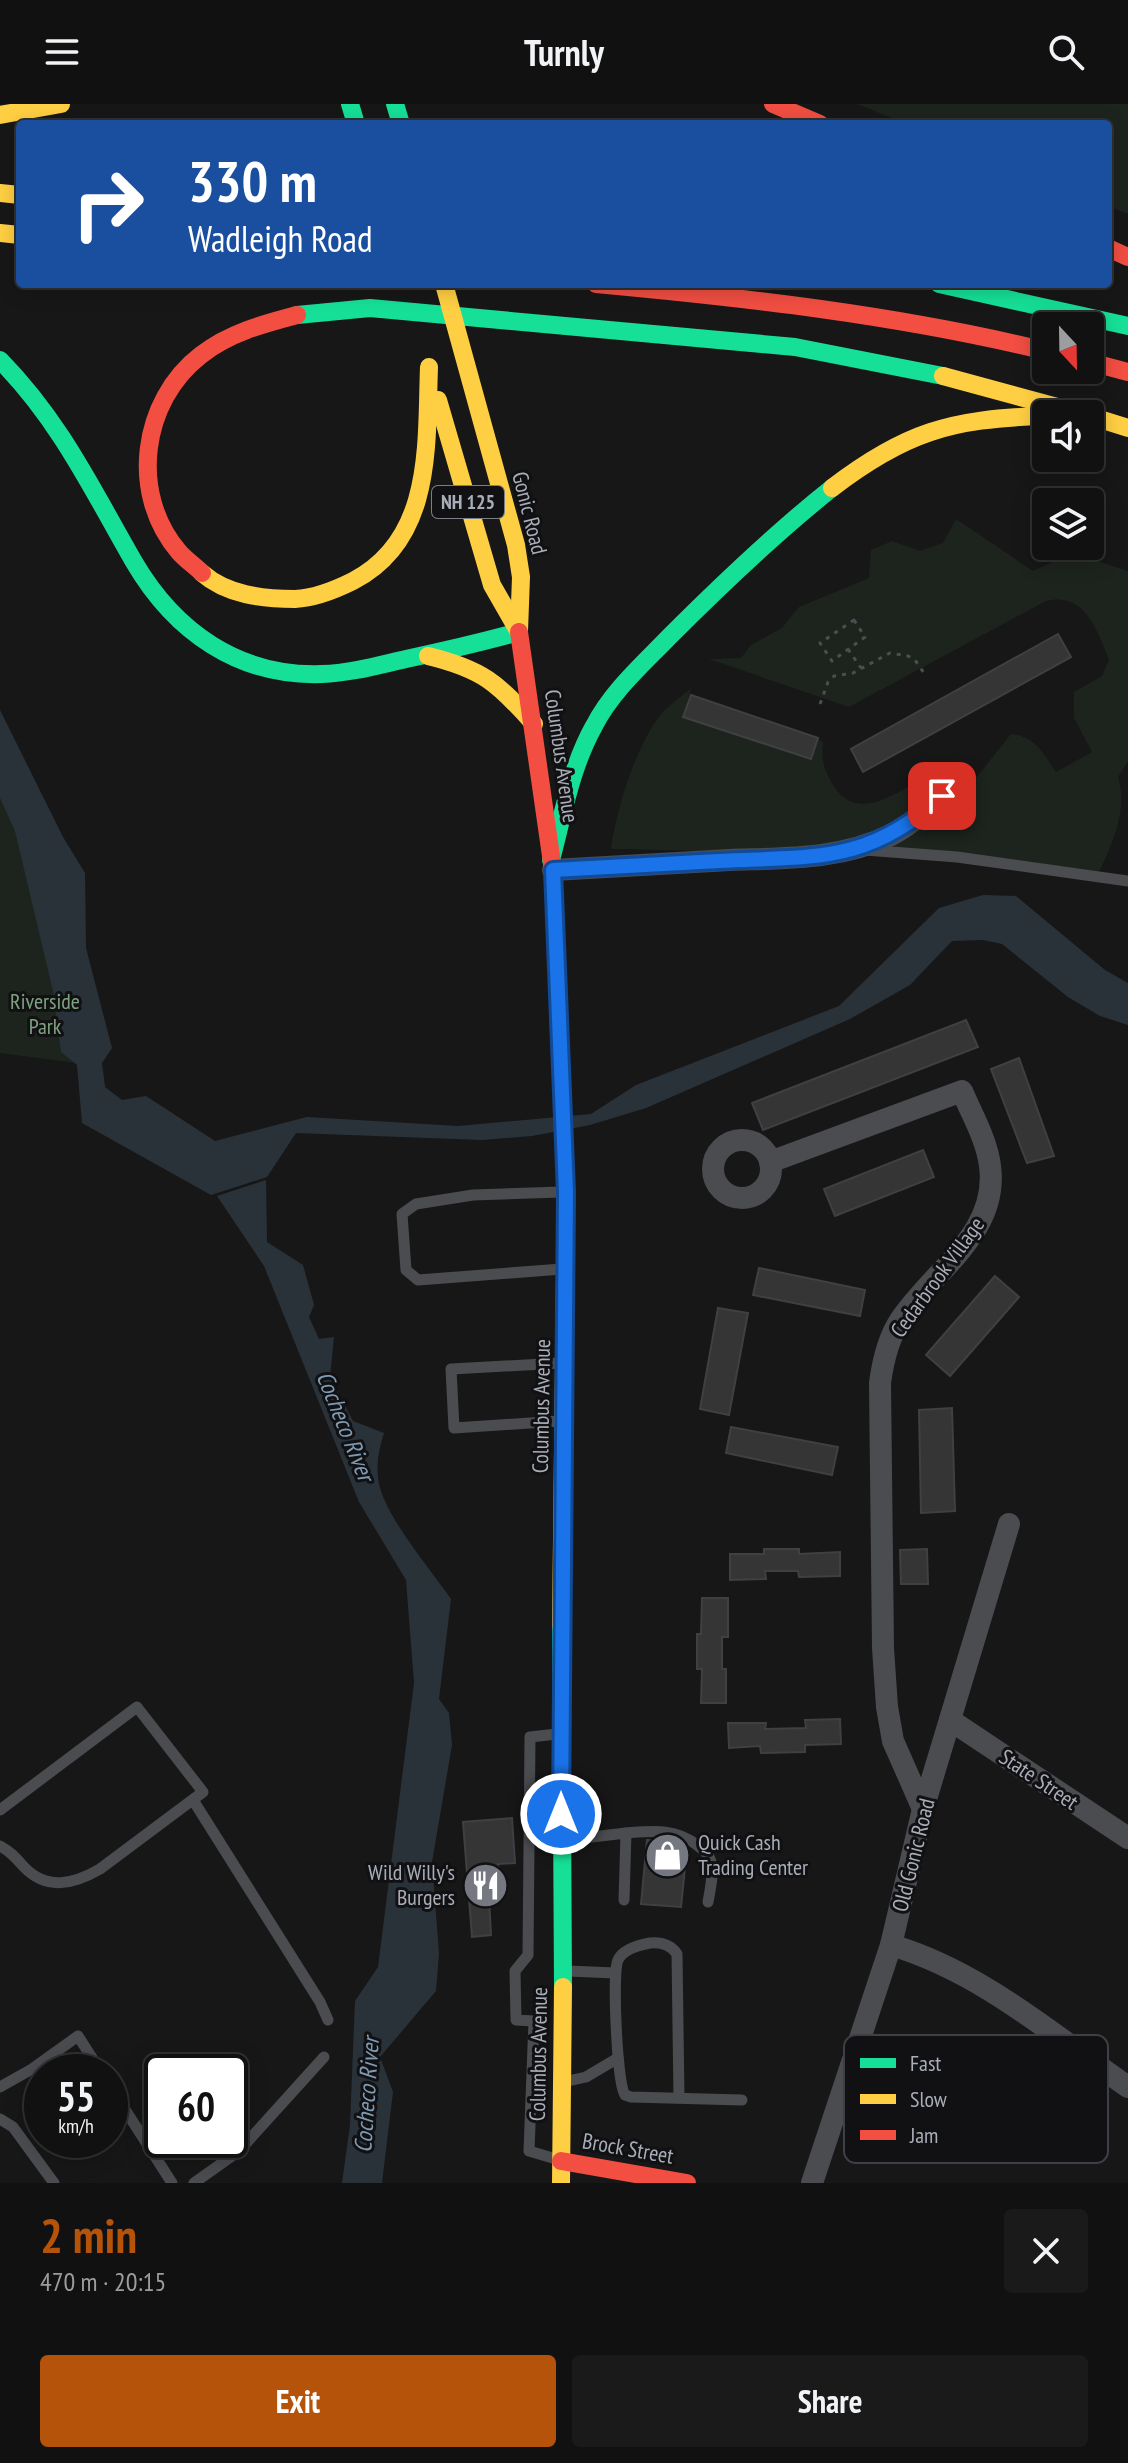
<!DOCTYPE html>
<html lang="en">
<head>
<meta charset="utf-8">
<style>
	:root { --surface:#111; --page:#1a1a1a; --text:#f1f3f6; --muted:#9c9d9f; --line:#303131; --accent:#b45309 }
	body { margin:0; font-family:"PT Sans Narrow",sans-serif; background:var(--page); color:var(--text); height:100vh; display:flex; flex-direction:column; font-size:30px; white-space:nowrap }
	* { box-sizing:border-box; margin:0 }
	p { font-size:26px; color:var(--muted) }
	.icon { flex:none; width:44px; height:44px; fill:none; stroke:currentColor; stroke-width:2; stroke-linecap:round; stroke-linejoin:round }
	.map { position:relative; height:2079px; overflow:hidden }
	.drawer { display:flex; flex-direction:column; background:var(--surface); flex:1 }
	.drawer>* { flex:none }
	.top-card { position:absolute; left:16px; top:16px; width:1096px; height:168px; border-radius:8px; box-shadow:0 4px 20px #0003,0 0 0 2px var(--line); background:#1a4fa0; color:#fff; overflow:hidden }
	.needle { width:52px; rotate:158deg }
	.fabs { position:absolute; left:1032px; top:208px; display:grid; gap:16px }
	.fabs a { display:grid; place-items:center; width:72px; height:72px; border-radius:8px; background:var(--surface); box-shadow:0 4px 20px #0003,0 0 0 2px var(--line); font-size:40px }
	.speed { position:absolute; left:24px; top:1950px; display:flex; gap:16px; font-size:40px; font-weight:700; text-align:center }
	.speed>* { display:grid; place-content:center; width:104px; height:104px; border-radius:50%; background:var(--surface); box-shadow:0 4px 20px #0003,0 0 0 2px var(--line); line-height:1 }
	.speed small { font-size:20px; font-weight:400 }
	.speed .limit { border:4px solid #111; border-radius:12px; background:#fff; color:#111 }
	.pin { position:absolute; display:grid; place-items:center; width:68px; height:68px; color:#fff; margin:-34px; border-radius:16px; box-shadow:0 4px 12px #0006 }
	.me { position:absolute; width:88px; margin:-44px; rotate:0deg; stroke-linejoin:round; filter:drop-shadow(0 0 6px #0008) }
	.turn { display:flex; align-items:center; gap:28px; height:168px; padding:0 40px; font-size:36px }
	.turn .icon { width:104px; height:104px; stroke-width:2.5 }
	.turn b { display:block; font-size:56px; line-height:68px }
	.round { display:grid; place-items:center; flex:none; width:84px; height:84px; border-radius:8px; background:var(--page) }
	.head { display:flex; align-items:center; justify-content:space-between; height:136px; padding:0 40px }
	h1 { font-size:48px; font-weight:700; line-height:60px; color:var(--accent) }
	.cta { display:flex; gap:16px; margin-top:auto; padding:16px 40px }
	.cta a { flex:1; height:92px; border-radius:8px; background:var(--accent); color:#fff; font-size:32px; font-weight:700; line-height:92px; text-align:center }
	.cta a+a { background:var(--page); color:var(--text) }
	header { display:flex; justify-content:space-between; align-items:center; height:104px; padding:0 40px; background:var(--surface); font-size:36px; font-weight:700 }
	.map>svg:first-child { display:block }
</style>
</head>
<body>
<header><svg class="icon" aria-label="menu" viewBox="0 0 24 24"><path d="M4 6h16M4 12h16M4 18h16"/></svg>Turnly<svg class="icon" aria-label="search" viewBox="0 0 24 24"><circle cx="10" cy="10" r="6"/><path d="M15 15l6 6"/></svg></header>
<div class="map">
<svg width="1128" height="2079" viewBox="0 0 1128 2079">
	<rect width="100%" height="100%" fill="#171717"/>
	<g fill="#1d241e">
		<path d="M857 0H1128V110L1108 102V20H907Z"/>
		<path d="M956 415 1033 467 1073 449 1128 467V657L1118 673C1128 704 1113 740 1098 770L899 746 892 740 938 709 968 684 1011 630C1036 633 1043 649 1056 668L1092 648 1074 614V588L1102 572 1109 556C1097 526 1085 487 1046 497L849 603 709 555 741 554 751 541 782 524 799 503 869 474 871 446 892 437 920 447 943 439Z"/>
		<path d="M691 584 684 613 811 655 818 634 823 639C821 656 824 666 833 681 859 724 906 682 937 665L947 667 946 676C927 694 905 712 881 723 803 758 696 745 611 745 616 706 635 646 658 614 666 603 680 594 691 584Z"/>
		<path d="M0 618 99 962 0 949Z"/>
	</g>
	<g fill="#2a3239">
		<path d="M0 606 63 733 85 769 86 844 112 944 102 959 105 983 122 996 146 992 215 1037 307 1013 458 1022 591 1010 636 981 839 902 939 804 983 791 1016 792 1105 866 1128 879V921L1100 912 1068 893 1002 840 983 836 952 837 910 881 850 915 646 1004 590 1021 532 1032 482 1036 296 1029 267 1073 211 1091 82 1019 77 961 61 948 53 887 15 727 0 694Z"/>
		<path d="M266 1076 267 1138 303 1161 314 1201 309 1213 319 1235 334 1233 330 1273 353 1317 384 1329C378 1347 375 1365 380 1384 390 1418 430 1465 451 1495L439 1595 449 1609 452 1641 432 1758 439 1849 436 1887 380 1953 393 1988 382 2079H342L350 2021 355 1897 378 1863 414 1579 406 1476 359 1398 264 1162 217 1092Z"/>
	</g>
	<g fill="#353536" stroke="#3f4043" stroke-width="2">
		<path d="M1058 530 1071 553 863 668 851 645Z"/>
		<path d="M691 591 818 634 811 655 683 613Z"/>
		<path d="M966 916 978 943 763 1026 752 999Z"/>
		<path d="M1019 954 1054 1052 1027 1059 991 965Z"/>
		<path d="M923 1046 934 1073 835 1112 824 1085Z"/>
		<path d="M759 1164 865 1186 860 1212 753 1191Z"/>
		<path d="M995 1172 1019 1193 950 1272 926 1251Z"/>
		<path d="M718 1204 748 1209 729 1311 700 1305Z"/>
		<path d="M952 1304 955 1407 921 1409 919 1306Z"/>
		<path d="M731 1323 838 1343 832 1371 726 1349Z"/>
		<path d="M764 1445H799V1450L840 1448V1472L799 1473 798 1467H765L766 1475 730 1476V1450H764Z"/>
		<path d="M927 1445 928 1480H901L900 1446Z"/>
		<path d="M702 1494H728V1533H722V1565H726V1599H701L702 1565H697V1530H701Z"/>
		<path d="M840 1615 841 1640 805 1641V1648L761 1649 760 1642 729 1644 728 1619H766L765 1625 806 1624 805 1616Z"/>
		<path d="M512 1714 515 1759 498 1760 501 1792 489 1793 491 1831 472 1833 463 1718Z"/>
		<path d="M647 1736 670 1738 687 1744 681 1803 641 1800Z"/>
	</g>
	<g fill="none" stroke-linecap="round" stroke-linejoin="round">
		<g stroke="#4d4e52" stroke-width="3" stroke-dasharray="4 6" stroke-linecap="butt">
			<path d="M854 516 865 533 832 557 820 539Z"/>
			<path d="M848 545 861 564"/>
			<path d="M820 600 828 578 834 572 853 569 890 549 908 552 915 556 926 572"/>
		</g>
		<g stroke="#4b4c50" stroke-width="11">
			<path d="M865 746 957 753 1128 777"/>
			<path d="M561 1088 473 1091 416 1100 402 1110 406 1166 418 1176 562 1165"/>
			<path d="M560 1317 454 1324 451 1265 561 1259"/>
			<path d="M193 1696 320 1898 328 1916"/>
			<path d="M0 1706 137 1603 203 1688 100 1765C74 1780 47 1787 24 1763 16 1754 11 1748 0 1742"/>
			<path d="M626 1729C653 1727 675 1724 697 1741 702 1745 708 1749 710 1755 715 1766 710 1786 708 1798"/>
			<path d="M566 1736 626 1729 624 1796"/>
			<path d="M568 1867 615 1869"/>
			<path d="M568 1977 586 1973 618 1954"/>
			<path d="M110 1982 172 2079"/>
			<path d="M0 1983 32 1965 78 1932 101 1968"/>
			<path d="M679 1994 677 1850C671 1841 661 1838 650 1839 639 1841 623 1845 618 1856 612 1869 617 1980 625 1991L631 1993 742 1996"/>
			<path d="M0 2015 13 2023 54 2079"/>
			<path d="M556 2055 529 2047 534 1917 516 1916 515 1867 528 1851 530 1633 557 1630"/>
			<path d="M194 2079 239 2047 324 1953"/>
		</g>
		<g stroke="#4b4c50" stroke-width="22">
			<path d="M553 766C612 763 671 759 730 756 786 754 839 756 891 731 916 718 937 696 957 677"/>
			<circle cx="742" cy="1065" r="29"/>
			<path d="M770 1058 962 987C972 1011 987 1036 990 1062 999 1129 934 1166 901 1215 888 1234 883 1256 880 1279L883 1544 887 1603 893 1637 923 1705"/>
			<path d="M950 1616 1128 1734"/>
			<path d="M891 1841C980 1867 1053 1931 1128 1983"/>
			<path d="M812 2079 891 1841 923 1705 1009 1420"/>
		</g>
		<g stroke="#16e098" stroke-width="18">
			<path d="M350 0 356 20"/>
			<path d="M395 0 401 20"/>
			<path d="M939 180 1128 222"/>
			<path d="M297 211 370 204 795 243 943 272"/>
			<path d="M0 256C60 317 92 385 134 458 175 528 239 573 322 570 351 569 379 561 406 555 444 547 482 538 519 528"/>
			<path d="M551 756C563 711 571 663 594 622 612 587 642 561 669 533 721 481 774 430 832 384"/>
			<path d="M561 1522 563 1883"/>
		</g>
		<g stroke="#ffcf43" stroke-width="18">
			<path d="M0 11 61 0"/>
			<path d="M0 89 20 91"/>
			<path d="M0 129 20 131"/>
			<path d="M444 180 516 441 521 473 519 527"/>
			<path d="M943 272 1083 310"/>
			<path d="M438 296 492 481 519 528"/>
			<path d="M1090 312 1128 324"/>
			<path d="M832 384C905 328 951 315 1042 312"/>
			<path d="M202 469C227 491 263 495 295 495 315 494 335 486 353 477 434 435 426 340 429 263"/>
			<path d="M428 552C482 565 498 579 534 620"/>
			<path d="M561 1522 566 1088 562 985"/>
			<path d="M561 2079 563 1883"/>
		</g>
		<g stroke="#f24e42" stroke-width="18">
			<path d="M773 0 820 20"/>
			<path d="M1108 144 1128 153"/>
			<path d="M596 180C748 194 898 211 1046 247"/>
			<path d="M1090 258 1128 268"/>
			<path d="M202 469C195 462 186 456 179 448 129 390 141 297 201 251 229 229 263 220 297 211"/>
			<path d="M519 528 553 766 562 985"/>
			<path d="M561 2057 687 2079"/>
		</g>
	</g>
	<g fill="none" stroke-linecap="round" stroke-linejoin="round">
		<defs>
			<path id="route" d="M561 1710 566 1088 553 766C608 763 664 760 719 757 811 752 868 761 942 692"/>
		</defs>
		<use href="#route" stroke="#114b97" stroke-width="20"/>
		<use href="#route" stroke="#1a73e8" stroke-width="14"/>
	</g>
	<defs>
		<symbol id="shop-disc" viewBox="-11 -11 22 22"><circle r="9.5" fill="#757880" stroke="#111113"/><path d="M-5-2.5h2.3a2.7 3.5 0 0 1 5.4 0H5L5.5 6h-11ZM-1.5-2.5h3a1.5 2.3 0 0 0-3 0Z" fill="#fff"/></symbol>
		<symbol id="restaurant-disc" viewBox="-11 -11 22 22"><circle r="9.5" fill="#757880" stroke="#111113"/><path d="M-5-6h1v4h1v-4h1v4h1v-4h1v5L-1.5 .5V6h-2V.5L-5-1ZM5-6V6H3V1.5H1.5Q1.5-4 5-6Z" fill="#fff"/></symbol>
	</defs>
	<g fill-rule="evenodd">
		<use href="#shop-disc" x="642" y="1726" width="51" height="51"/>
		<use href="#restaurant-disc" x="460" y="1756" width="51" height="51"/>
	</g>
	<g text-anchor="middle" stroke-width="6" stroke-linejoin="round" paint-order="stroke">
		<rect fill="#111113" stroke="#7b7e86" stroke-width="2" x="432" y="382" width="72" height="32" rx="6"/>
		<g font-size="20" font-weight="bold" fill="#a8adb8">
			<text x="468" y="405">NH 125</text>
		</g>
		<g font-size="22" fill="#a8adb8" stroke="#111113">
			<text transform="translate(530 409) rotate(76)" y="8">Gonic Road</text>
			<text transform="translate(562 652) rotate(82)" y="8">Columbus Avenue</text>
			<text transform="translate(937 1173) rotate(-54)" y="8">Cedarbrook Village</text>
			<text transform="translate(541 1302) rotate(-89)" y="8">Columbus Avenue</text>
			<text transform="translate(1039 1675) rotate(34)" y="8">State Street</text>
			<text transform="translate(913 1751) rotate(-76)" y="8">Old Gonic Road</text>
			<text transform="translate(538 1950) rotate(-89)" y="8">Columbus Avenue</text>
			<text transform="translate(628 2044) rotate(10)" y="8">Brock Street</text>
		</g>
		<g font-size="22" fill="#7fa381" stroke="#111113">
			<text x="45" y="905">Riverside<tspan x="45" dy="25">Park</tspan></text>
		</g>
		<g font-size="22" fill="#a8adb8" stroke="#111113" text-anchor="start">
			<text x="698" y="1746">Quick Cash<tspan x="698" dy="25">Trading Center</tspan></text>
			<text x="455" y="1776" text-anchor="end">Wild Willy's<tspan x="455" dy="25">Burgers</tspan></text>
		</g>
		<g font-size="24" font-style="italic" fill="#7f9bb3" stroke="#111113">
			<text transform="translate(345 1322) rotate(68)" y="8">Cocheco River</text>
			<text transform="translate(367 1991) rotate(-86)" y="8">Cocheco River</text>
		</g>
	</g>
	<rect x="844" y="1931" width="264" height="128" rx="12" fill="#111113" stroke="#3e4045" stroke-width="2"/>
	<rect x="860" y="1954" width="36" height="10" fill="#16e098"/>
	<rect x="860" y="1990" width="36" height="10" fill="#ffcf43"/>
	<rect x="860" y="2026" width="36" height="10" fill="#f24e42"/>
	<g font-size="22" fill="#a8adb8">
		<text x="910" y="1967">Fast</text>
		<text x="910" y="2003">Slow</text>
		<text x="910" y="2039">Jam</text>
	</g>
</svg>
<div class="fabs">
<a><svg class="needle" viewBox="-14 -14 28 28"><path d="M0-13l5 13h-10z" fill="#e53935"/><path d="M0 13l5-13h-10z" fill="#9c9d9f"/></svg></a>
<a><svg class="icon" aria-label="sound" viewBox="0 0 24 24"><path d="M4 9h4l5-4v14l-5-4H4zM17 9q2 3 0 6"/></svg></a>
<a><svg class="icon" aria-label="layers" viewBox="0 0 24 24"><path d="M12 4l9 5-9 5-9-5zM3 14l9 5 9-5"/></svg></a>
</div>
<div class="speed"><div>55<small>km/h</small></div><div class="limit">60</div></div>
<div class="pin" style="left:942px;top:692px;background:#d93025"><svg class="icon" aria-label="arrive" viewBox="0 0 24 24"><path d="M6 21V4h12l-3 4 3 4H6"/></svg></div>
<svg class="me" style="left:561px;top:1710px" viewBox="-20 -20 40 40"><circle r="17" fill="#1a73e8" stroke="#fff" stroke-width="3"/><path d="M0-11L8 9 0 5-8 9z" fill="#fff"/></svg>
<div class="top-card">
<div class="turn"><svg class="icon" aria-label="right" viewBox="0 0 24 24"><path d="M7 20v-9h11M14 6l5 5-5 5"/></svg><div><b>330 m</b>Wadleigh Road</div></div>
</div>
</div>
<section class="drawer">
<div class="head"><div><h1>2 min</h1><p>470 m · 20:15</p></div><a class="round"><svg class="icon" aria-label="close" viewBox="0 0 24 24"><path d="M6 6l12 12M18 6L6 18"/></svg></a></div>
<div class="cta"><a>Exit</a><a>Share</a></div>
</section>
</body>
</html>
